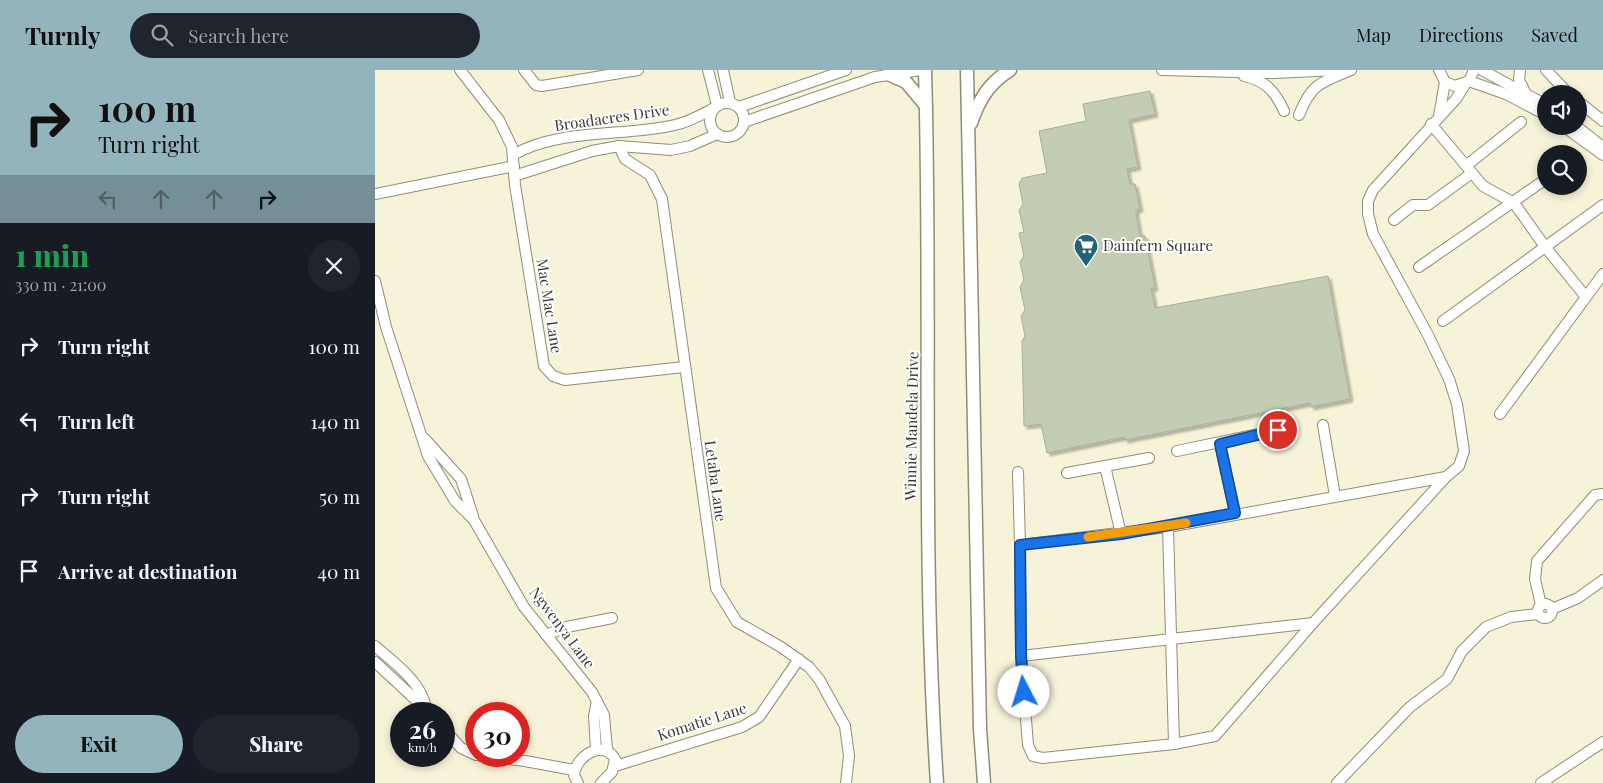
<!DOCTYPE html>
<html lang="en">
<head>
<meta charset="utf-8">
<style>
	:root { --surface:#171b24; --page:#20242c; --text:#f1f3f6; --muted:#9ea1a6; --accent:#93b3bd }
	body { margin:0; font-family:"Playfair Display",serif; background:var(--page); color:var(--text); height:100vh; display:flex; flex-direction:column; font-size:19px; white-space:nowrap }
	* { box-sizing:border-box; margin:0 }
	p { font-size:16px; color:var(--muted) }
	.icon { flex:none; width:28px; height:28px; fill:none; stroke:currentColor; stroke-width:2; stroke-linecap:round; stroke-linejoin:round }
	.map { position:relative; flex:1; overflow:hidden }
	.drawer { display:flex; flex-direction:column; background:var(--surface); width:375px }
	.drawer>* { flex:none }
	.top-card { background:#93b3bd; color:#111; overflow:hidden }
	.controls { position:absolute; left:1162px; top:15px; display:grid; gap:10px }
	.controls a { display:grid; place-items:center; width:50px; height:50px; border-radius:50%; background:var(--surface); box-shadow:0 2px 8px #0003; font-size:25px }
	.speed { position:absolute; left:15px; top:632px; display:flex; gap:10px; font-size:25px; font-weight:700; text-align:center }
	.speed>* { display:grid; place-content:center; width:65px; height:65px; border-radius:50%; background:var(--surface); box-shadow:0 2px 8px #0003; line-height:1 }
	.speed small { font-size:12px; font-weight:400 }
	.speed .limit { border:8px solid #d22; background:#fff; color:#111 }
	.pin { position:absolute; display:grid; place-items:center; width:42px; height:42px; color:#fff; margin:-21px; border:2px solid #fff; border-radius:50%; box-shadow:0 1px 5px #0007 }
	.me { position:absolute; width:55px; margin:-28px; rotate:355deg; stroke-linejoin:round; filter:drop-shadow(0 0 4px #0008) }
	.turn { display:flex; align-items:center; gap:18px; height:105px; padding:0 15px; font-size:22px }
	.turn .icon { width:65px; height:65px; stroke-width:2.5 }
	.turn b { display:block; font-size:35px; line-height:42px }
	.lanes { display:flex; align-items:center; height:48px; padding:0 15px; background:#0003; justify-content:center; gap:25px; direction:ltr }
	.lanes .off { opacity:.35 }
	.round { display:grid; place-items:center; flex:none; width:52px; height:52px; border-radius:26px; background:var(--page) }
	.summary { display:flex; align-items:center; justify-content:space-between; height:85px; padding:0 15px }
	h1 { font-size:30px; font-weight:800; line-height:38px; color:#1e9e55 }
	.primary-button { display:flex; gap:10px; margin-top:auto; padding:10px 15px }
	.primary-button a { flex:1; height:58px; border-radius:30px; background:var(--accent); color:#111; font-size:20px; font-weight:800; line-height:58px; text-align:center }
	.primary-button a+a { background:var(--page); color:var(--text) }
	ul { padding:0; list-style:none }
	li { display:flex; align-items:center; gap:15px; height:75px; padding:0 15px }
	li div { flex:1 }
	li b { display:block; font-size:19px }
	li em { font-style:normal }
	header { display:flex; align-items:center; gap:30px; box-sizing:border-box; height:70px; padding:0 25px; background:var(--accent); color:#111 }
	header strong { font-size:24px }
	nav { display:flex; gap:28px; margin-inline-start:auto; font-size:18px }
	.search { width:350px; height:45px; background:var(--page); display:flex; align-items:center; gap:12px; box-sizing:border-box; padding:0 18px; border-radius:28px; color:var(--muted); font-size:19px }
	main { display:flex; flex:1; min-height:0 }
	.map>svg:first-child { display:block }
</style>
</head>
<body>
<header>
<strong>Turnly</strong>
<div class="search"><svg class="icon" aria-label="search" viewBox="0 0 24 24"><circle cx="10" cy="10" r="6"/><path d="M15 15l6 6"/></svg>Search here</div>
<nav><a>Map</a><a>Directions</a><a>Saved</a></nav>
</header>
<main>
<section class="drawer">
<div class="top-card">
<div class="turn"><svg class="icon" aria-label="right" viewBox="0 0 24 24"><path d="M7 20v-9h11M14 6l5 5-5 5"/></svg><div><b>100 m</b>Turn right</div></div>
<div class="lanes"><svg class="icon off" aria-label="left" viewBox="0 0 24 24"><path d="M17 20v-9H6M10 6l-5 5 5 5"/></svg><svg class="icon off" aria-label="ahead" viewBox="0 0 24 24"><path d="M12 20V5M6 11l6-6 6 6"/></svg><svg class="icon off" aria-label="ahead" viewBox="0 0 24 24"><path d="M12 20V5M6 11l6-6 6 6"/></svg><svg class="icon" aria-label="right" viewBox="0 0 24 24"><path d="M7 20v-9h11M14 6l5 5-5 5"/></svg></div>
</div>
<div class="summary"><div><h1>1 min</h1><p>330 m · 21:00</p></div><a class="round"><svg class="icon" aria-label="close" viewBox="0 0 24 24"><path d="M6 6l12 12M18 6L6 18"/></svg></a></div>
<ul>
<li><svg class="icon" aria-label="right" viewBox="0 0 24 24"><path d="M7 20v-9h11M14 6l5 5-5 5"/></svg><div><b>Turn right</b></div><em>100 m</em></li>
<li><svg class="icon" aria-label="left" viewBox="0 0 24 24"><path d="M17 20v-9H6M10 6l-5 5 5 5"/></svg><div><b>Turn left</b></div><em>140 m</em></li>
<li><svg class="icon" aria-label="right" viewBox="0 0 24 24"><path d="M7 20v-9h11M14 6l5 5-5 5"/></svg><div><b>Turn right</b></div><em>50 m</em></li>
<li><svg class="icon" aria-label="arrive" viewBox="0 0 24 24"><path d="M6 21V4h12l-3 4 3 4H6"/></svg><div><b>Arrive at destination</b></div><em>40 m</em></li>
</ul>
<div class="primary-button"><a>Exit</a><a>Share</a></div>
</section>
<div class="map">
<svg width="1228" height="713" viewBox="0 0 1228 713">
	<defs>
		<filter id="shadow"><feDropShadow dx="3" dy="3" stdDeviation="1" flood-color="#0004"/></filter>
	</defs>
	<rect width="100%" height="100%" fill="#f6f3d8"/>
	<path fill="#c3cdb4" stroke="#a5af97" filter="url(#shadow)" d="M775 21 780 44 754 50 763 97 752 99 755 114H760L765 139 761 140V144L765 166H770L780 218H776L780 238 953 206 975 329 936 337 935 333 750 370 749 367 672 383 666 354 649 356 647 271 650 266 646 246 650 240 645 217 649 210 645 192 649 186 644 163 649 162 644 140 648 134 644 114 647 108 672 103 664 61 711 51 708 34Z"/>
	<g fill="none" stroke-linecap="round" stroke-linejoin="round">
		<defs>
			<g id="minor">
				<path d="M85 0 124 50 137 77 140 115 169 296 178 306 190 310 309 297"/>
				<path d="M149 0 161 15 167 16 263 0"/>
				<path d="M333 0 342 35"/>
				<path d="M348 0 355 32"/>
				<path d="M787 0 898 3 964 0"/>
				<path d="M1064 0 1070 12 1080 16 1094 11 1099 0"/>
				<path d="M1107 0 1171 35"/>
				<path d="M1145 0 1144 10 1150 22"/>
				<path d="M1171 0 1194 24"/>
				<path d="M869 6C891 11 900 21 909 41"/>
				<path d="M1094 11 1131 24 1171 45"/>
				<path d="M1204 32 1228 51"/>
				<circle cx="352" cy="50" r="17"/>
				<path d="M364 37 471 0"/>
				<path d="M924 45C937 13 945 13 976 0"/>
				<path d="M1064 46 1070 12"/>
				<path d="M369 52 500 7 546 0"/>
				<path d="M1056 54 1108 116 1139 133 1171 178 1211 227"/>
				<path d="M1188 56 1228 85"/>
				<path d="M1201 56 1228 77"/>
				<path d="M244 76 250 89 275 105 287 129 341 518 362 552 406 577 434 597 444 609 470 656 474 686 471 713"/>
				<path d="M138 85C185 58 249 67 300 55 314 52 326 45 339 38"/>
				<path d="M1092 95 1146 52"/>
				<path d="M139 106 217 81 244 76 296 80 315 76 342 64"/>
				<path d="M0 124 139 96"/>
				<path d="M1019 150 1038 135H1053L1097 103"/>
				<path d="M1044 197 1171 109"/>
				<path d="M0 211 11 257 53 386 80 431 99 450 149 537 217 622 229 645 232 679"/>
				<path d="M1068 251 1228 135"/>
				<path d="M1125 344 1228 204"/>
				<path d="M948 355 960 426"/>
				<path d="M50 369 86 409 98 446"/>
				<path d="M845 374 860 443"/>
				<path d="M802 381 903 360"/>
				<path d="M730 396 746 464"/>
				<path d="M643 402 645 475"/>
				<path d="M692 403 774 388"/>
				<path d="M1071 407 793 457 645 475 646 586 653 675 658 686 668 688 799 674 840 666 938 553 1071 407 1084 396 1089 381 1082 334 1074 309 1053 265 998 164 993 144V131L998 120 1081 29 1091 13"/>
				<path d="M793 457 799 674"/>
				<circle cx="1170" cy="541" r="7"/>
				<path d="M1166 535 1160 509 1162 491 1220 425 1228 424"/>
				<path d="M1177 539 1203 528 1228 510"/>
				<path d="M171 565 192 557 237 548"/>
				<path d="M0 576C19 593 46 611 51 638"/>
				<path d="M646 586 938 553"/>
				<path d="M0 592 56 644"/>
				<path d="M69 659 86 678 101 685"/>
				<path d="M221 680 219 646 222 631"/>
				<path d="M106 686 150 691 199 700"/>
				<path d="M240 696 367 657 384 647 424 589"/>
				<path d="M203 713 199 705C200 687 228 668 240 689L237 702 226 713"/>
				<path d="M962 713 1035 637 1072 609 1087 581 1111 557 1136 547 1163 544"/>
				<path d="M1166 713 1228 672"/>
			</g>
			<g id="major">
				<path d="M550 0C557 238 546 476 562 713"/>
				<path d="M592 0 605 659 609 713"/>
				<path d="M513 4 531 12 551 36"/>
				<path d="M596 53C604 30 613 14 635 0"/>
			</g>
		</defs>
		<use href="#minor" stroke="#8f8d74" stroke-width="12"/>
		<use href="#major" stroke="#8f8d74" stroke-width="15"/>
		<use href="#minor" stroke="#fff" stroke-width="10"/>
		<use href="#major" stroke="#fff" stroke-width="12"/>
	</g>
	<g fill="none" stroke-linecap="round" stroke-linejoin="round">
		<defs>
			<path id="route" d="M649 622 646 586 645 475 746 464 860 443 845 374 903 360"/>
		</defs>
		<use href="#route" stroke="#114b97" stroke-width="12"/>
		<use href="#route" stroke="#1a73e8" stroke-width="9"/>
		<path stroke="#f59e0b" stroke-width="9" d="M713 467 811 453"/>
	</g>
	<defs>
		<symbol id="supermarket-pin" viewBox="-11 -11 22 30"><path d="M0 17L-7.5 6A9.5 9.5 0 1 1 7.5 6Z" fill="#216477" stroke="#fff"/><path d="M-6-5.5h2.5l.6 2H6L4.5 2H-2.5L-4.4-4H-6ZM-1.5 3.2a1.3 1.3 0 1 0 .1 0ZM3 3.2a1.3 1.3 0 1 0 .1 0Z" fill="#fff"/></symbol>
	</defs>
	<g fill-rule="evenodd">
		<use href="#supermarket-pin" x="697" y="162" width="28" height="38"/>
	</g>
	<g text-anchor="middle" stroke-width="4" stroke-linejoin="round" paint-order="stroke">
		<g font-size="15" fill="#39382e" stroke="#fff">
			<text transform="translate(237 48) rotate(-8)" y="5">Broadacres Drive</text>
			<text transform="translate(174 236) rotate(81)" y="5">Mac Mac Lane</text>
			<text transform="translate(537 356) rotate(-89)" y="5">Winnie Mandela Drive</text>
			<text transform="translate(340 411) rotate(82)" y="5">Letaba Lane</text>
			<text transform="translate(187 558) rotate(53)" y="5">Ngwenya Lane</text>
			<text transform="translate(327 652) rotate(-18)" y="5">Komatie Lane</text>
		</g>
		<g font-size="15" fill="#39382e" stroke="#fff" text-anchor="start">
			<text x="728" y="181">Dainfern Square</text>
		</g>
	</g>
</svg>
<div class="controls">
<a><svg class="icon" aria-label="sound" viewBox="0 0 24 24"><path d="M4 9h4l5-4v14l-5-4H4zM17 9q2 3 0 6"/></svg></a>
<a><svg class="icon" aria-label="search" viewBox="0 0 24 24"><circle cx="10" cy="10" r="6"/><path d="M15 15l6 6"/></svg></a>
</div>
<div class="speed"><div>26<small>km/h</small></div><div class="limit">30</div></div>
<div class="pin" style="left:903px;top:360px;background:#d93025"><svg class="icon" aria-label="arrive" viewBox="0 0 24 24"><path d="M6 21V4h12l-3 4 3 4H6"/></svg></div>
<svg class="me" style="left:649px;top:622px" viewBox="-20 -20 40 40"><circle r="19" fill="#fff"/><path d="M0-13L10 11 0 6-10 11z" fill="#1a73e8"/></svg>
</div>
</main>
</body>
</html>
